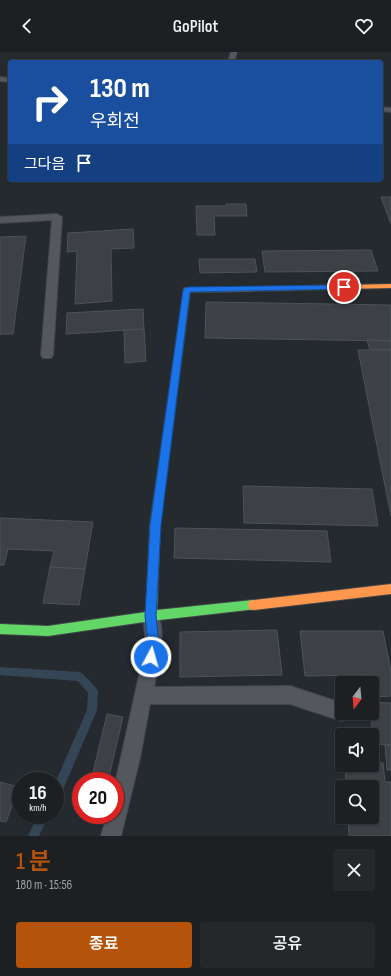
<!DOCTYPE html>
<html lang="ko">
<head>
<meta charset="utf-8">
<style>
	:root { --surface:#1c2023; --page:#25282b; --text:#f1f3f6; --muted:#a0a3a6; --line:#3a3e41; --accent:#b45309 }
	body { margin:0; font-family:"Sofia Sans Condensed","Noto Sans KR",sans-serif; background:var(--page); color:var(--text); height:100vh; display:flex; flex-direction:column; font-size:15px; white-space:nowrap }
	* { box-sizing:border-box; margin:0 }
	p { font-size:13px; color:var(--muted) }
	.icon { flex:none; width:22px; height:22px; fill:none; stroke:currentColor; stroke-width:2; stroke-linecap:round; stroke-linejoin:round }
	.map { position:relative; height:784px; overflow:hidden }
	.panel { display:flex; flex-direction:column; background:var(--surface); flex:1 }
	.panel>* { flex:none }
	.guide { position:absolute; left:8px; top:8px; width:375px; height:122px; border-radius:4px; box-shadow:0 1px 3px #0004,0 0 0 1px var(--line); background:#1a4fa0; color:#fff; overflow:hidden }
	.needle { width:26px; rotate:196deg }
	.controls { position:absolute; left:335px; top:624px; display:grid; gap:8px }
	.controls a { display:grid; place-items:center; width:44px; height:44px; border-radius:4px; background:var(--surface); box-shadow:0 1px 3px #0004,0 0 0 1px var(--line); font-size:20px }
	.speed { position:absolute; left:12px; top:720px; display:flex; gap:8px; font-size:20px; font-weight:700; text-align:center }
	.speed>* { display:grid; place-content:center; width:52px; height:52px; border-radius:50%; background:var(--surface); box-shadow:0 1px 3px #0004,0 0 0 1px var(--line); line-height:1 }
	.speed small { font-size:10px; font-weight:400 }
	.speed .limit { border:6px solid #d22; background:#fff; color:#111 }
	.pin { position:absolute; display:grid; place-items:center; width:34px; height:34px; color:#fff; margin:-17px; border:2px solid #fff; border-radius:50%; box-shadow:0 1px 4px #0007 }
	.me { position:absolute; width:44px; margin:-22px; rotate:6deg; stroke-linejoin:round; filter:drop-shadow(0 0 3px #0008) }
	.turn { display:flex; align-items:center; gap:14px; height:84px; padding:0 16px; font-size:18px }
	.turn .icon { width:52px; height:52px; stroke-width:2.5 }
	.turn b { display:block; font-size:28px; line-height:34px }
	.then { display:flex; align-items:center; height:38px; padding:0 16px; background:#0003; gap:8px; font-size:15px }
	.round { display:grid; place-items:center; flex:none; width:42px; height:42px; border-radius:4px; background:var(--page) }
	.head { display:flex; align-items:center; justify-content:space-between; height:68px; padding:0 16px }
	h1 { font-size:24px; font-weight:600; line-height:30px; color:var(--accent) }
	.cta { display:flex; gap:8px; margin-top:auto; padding:8px 16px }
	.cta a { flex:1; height:46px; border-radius:4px; background:var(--accent); color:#fff; font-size:16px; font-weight:600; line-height:46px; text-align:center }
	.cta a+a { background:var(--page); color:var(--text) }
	header { display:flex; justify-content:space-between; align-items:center; height:52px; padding:0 16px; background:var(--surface); font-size:18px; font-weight:600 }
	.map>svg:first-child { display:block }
</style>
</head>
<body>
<header><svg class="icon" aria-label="back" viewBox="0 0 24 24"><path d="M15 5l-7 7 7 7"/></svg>GoPilot<svg class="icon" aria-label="heart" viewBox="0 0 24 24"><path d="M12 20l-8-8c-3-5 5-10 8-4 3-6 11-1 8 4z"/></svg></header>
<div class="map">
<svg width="391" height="784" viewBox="0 0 391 784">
	<rect width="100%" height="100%" fill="#252a2f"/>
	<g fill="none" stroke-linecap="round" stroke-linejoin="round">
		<g fill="#344655" fill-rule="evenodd">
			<path d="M0 615 80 620 83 622 96 636 98 639 97 658 59 747 55 748V731L87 658 88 641 78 629 0 623Z"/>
			<path d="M38 763H49L39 784H28Z"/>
		</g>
	</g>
	<g fill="#3d4146" stroke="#4c5257">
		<path d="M381 145H391V172Z"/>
		<path d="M226 152H246L247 164H214L215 183H197L196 154H226Z"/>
		<path d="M133 177 134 196 111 197 112 249 75 252 77 199 67 200 68 181Z"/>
		<path d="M26 184 13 282H0V185Z"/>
		<path d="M371 198 378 219 265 220 262 199Z"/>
		<path d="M199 207H255L257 220 200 221Z"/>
		<path d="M206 250 391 253V289L205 286Z"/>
		<path d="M143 257 144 277 66 282 67 261Z"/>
		<path d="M144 277 146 309 125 311 124 278Z"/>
		<path d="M367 288 391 289V298H370Z"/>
		<path d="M358 298H391V464Z"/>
		<path d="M243 434 372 437 378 474 244 471Z"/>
		<path d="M0 466 93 470 85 517 50 515 54 499 8 497 4 513H0Z"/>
		<path d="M175 476 327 479 331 510 174 506Z"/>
		<path d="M50 515 85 517 79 553 43 551Z"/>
		<path d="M277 578 282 623 180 625V580Z"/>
		<path d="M300 579H383L391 620V644L374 645 370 623 305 624Z"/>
		<path d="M372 650 391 651V693L374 692 370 661H372Z"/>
		<path d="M107 662 123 665 108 729H91Z"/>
		<path d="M385 693H391V718H387Z"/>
		<path d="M372 710 383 711 385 730H391V784H349L348 765H372V735H346L345 713H372Z"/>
		<path d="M0 730 19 735 6 770 0 769Z"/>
	</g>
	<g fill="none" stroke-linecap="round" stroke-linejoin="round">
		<defs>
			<g id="lane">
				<path d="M231 0H237L234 10H228Z"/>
				<path d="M0 25 10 26V30L0 29Z"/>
				<path d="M381 55 391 56V60L381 59Z"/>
				<path d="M57 162 62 165 53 303 51 306H43L41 303 52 168 0 171V165Z"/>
				<path d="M151 556 157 559C167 583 159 611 154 635L290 634 342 651V661H350L348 666 342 669 290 652H150L140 706 121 784H101L107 763H115V732L146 592 143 564 145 559Z"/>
			</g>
			<path id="fast" d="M184 236H209L213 238 209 240H190L160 473 157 558 253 548 257 549 258 553 257 557 151 569 48 584 0 582V572L48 574 146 560 150 473Z"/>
			<g id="slow">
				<path d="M391 232V236L209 240 205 238 209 236Z"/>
				<path d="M391 532V542L253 558 249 557 248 553 249 549 253 548Z"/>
			</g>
		</defs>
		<use href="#lane" stroke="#42464a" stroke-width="2"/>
		<use href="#fast" stroke="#42464a" stroke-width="2"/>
		<use href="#slow" stroke="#42464a" stroke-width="2"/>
		<use href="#lane" fill="#54585e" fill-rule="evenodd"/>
		<use href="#fast" fill="#63d668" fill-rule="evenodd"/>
		<use href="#slow" fill="#ff974d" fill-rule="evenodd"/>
	</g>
	<path fill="#1a73e8" stroke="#114b97" d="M344 233 348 235 346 237 190 240 161 473 156 564 159 592 155 609 151 611 147 609 145 605 148 592 145 564 150 473 183 238 187 235Z"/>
</svg>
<div class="controls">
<a><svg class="needle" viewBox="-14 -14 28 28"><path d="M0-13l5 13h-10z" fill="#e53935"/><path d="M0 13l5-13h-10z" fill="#a0a3a6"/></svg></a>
<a><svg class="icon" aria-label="sound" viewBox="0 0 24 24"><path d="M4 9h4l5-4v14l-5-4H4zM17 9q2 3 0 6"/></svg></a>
<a><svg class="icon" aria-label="search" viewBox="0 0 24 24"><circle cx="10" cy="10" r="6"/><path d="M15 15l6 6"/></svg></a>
</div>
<div class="speed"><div>16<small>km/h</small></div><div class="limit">20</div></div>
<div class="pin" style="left:344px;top:235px;background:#d93025"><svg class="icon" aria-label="arrive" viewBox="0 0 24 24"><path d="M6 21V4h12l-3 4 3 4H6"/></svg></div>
<svg class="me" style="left:151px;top:605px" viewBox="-20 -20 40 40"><circle r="17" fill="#1a73e8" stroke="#fff" stroke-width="3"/><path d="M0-11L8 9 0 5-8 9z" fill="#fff"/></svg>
<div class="guide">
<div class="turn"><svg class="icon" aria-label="right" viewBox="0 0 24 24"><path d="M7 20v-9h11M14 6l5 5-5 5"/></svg><div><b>130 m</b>우회전</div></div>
<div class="then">그다음<svg class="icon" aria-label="arrive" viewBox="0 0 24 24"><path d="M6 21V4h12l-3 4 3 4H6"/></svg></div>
</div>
</div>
<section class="panel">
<div class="head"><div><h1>1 분</h1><p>180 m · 15:56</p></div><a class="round"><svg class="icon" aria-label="close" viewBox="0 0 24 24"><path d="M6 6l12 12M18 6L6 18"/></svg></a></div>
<div class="cta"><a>종료</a><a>공유</a></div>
</section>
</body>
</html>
